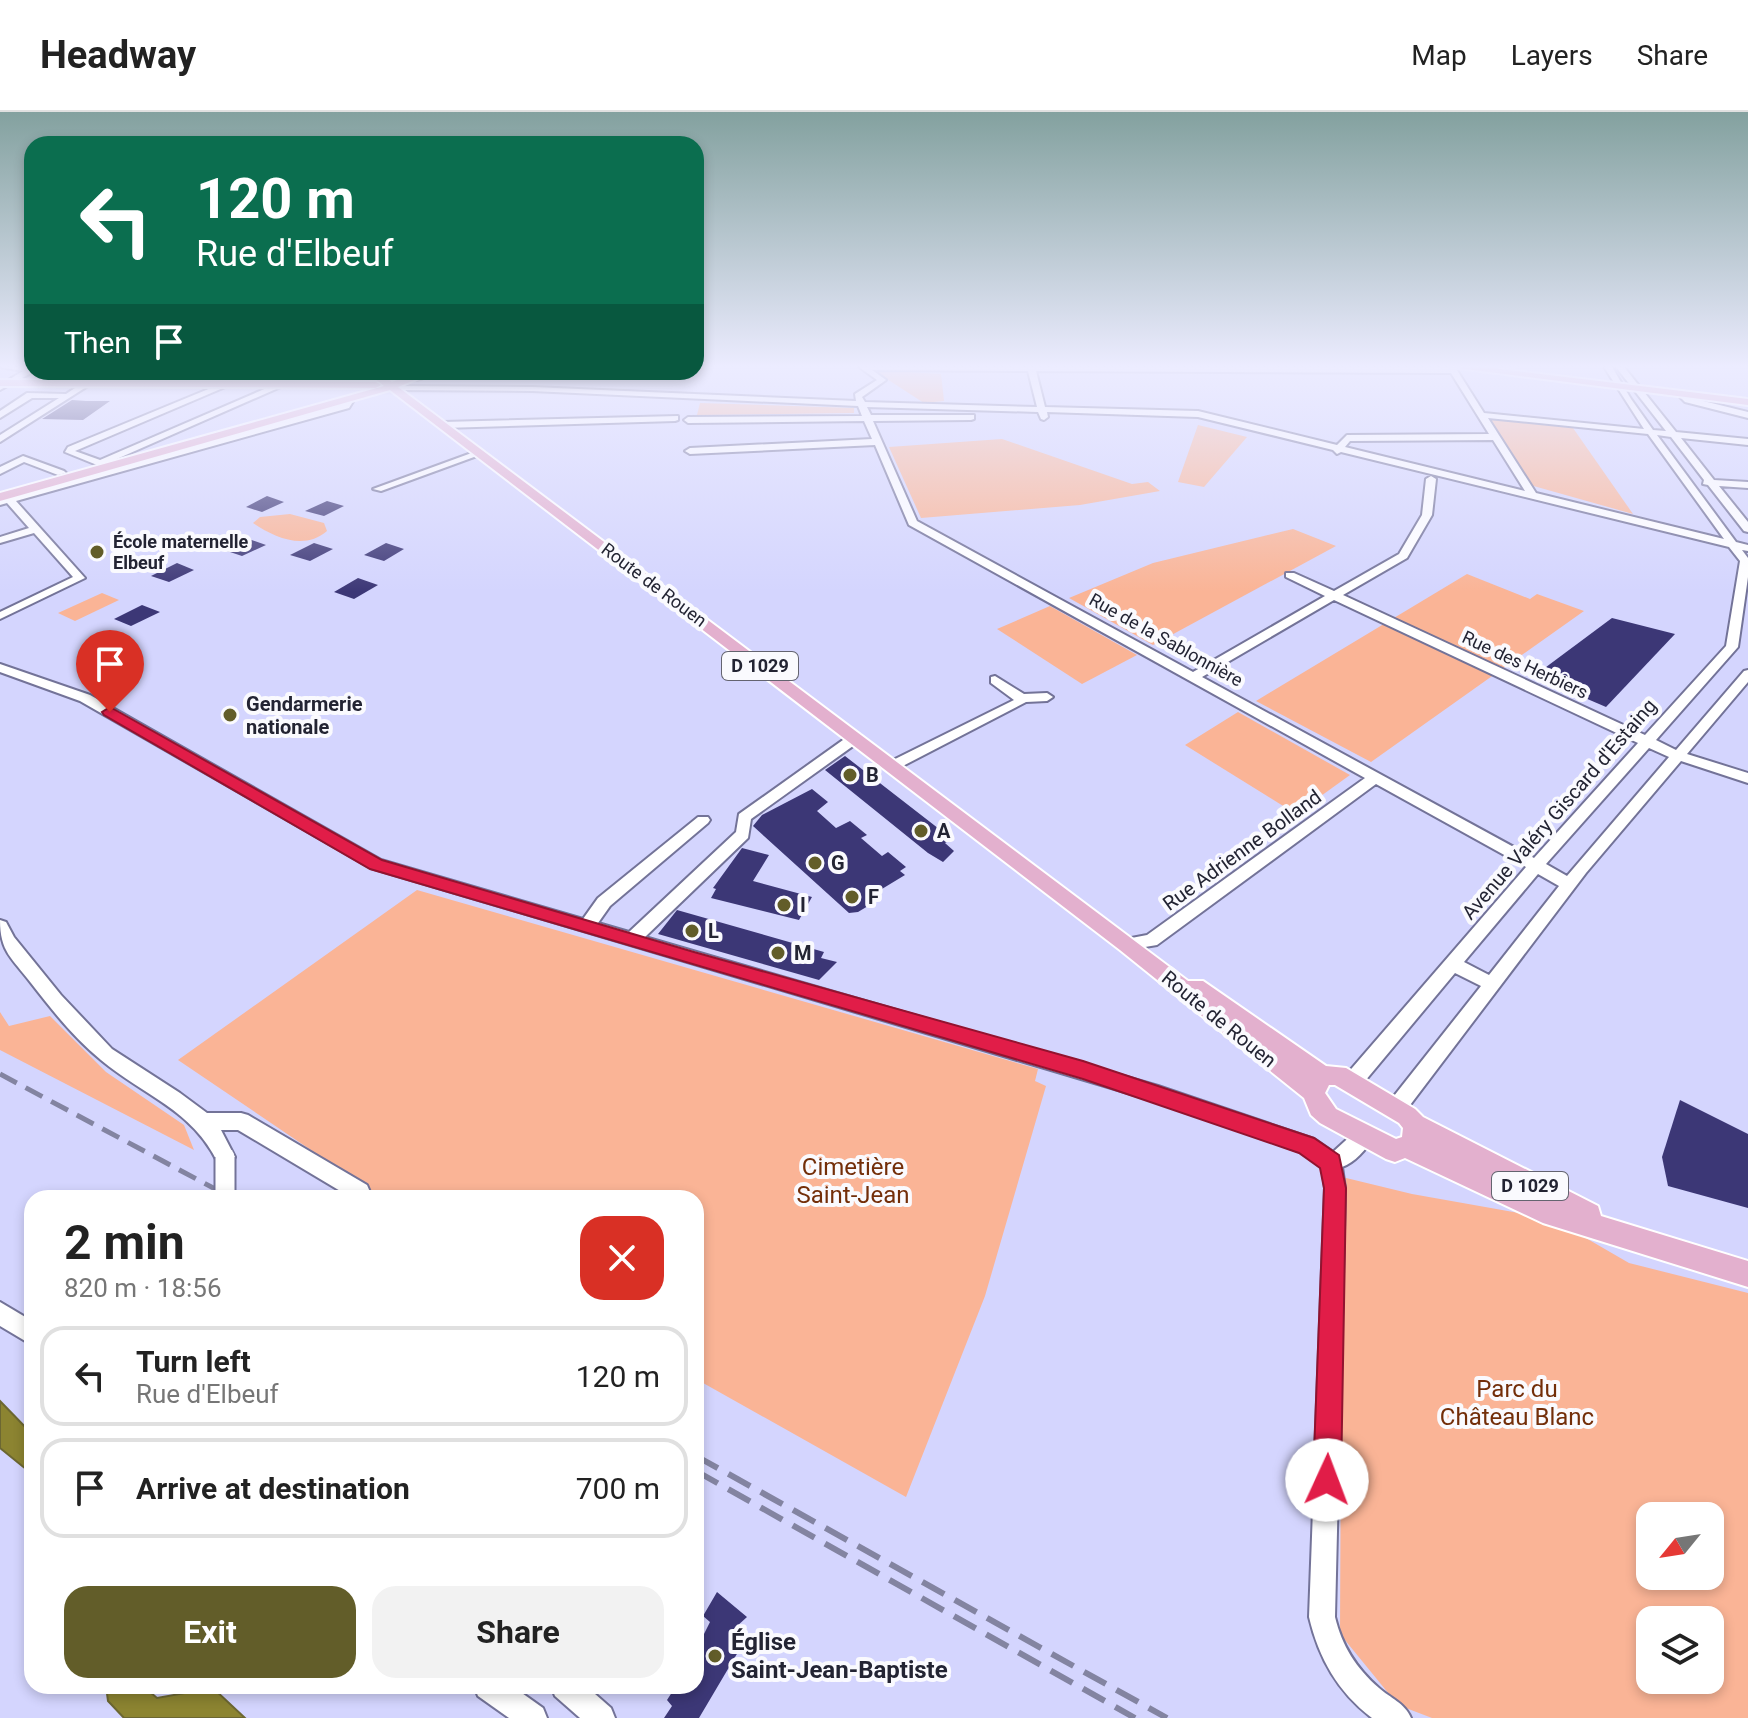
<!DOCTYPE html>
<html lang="en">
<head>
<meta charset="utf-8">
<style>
	:root { --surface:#fff; --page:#f2f2f2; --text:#222; --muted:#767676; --line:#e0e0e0; --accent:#625d29 }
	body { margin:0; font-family:Roboto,sans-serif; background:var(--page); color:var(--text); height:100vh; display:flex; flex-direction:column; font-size:30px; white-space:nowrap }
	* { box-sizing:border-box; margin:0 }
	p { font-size:26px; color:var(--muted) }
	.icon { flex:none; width:44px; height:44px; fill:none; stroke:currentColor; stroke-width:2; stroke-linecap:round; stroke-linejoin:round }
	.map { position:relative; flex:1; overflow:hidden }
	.drawer { position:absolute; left:24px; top:1078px; width:680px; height:504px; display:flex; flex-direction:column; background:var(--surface); border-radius:24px; box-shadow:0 4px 12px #0003 }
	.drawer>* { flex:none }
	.top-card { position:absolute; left:24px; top:24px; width:680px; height:244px; border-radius:24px; box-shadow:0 4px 12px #0003; background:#0b6e4f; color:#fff; overflow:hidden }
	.needle { width:52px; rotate:240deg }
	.fabs { position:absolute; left:1636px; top:1390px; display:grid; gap:16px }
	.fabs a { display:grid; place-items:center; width:88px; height:88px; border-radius:16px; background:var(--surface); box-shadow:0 4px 12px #0003; font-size:40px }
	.pin { position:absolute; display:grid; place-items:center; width:68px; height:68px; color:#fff; margin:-82px -34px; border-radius:50% 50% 50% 0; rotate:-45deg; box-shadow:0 0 8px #0007 }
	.pin .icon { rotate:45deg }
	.me { position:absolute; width:88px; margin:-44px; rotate:2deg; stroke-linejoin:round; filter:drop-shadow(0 0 6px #0008) }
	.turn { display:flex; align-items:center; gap:28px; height:168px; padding:0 40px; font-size:36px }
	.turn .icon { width:104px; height:104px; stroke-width:2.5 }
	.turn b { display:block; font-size:56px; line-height:68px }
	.then { display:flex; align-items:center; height:76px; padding:0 40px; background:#0003; gap:16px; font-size:30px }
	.round { display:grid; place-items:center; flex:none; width:84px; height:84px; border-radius:24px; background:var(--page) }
	.overview { display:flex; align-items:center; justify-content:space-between; height:136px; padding:0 40px }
	h1 { font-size:48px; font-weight:700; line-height:60px }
	.cta { display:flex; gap:16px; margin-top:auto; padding:16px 40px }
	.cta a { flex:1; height:92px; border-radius:24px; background:var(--accent); color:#fff; font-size:32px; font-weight:700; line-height:92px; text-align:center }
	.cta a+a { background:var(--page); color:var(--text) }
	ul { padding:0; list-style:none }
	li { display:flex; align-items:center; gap:24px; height:100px; margin:0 16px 12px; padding:0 24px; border:4px solid var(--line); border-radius:24px }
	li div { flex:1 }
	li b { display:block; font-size:30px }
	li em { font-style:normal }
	header { display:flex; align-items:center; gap:48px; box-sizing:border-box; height:112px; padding:0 40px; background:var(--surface); border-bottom:2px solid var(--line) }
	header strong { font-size:38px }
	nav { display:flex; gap:44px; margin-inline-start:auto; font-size:28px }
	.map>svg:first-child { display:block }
</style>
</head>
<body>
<header>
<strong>Headway</strong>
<nav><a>Map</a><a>Layers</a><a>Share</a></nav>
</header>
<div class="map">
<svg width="1748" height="1606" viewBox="0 0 1748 1606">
	<rect width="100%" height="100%" fill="#d4d5fe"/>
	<g fill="#fab496" fill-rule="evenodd">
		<path d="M873 258 941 262 944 289 924 291Z"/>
		<path d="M700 291 854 296V301L697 303Z"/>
		<path d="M1488 306 1573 316 1633 402 1530 373Z"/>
		<path d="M1198 313 1247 325 1204 375 1178 370Z"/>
		<path d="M1002 327 1132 372 1148 370 1160 379 1080 393 921 406 889 335Z"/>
		<path d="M290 402 324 411 327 419C304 439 274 425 253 411L260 405Z"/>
		<path d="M1293 417 1336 434 1153 533 1069 486 1153 451Z"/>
		<path d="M1467 462 1530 487 1537 482 1584 499 1371 650 1256 589Z"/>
		<path d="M102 481 119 488 75 509 58 501Z"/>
		<path d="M1050 494 1137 543 1082 572 997 517Z"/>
		<path d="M1238 600 1350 663 1296 702 1185 633Z"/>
		<path d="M417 778 1038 957 1035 969 1046 974 985 1184 906 1385 696 1267V1086H355L364 1074 178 948Z"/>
		<path d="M0 900 9 914 50 904 106 960 184 1013 194 1038 0 938Z"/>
		<path d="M1342 1065 1412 1082 1553 1107 1629 1151 1748 1181V1606H1432L1398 1593 1340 1522ZM1650 1404H1710V1464H1650ZM1650 1508H1710V1568H1650Z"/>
	</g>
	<g fill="#8c8431" stroke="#6c6732" stroke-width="2">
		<path d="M0 1289 32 1322V1362L0 1336Z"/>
		<path d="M106 1574H143L157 1586 213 1576 245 1606H124L108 1589Z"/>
	</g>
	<g fill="#3c3776">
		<path d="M72 288 86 289H110L83 308 42 307Z"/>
		<path d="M267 384 284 390 262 400 246 395Z"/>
		<path d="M327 389 344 394 324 404 305 399Z"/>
		<path d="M246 426 266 433 242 444 224 438Z"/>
		<path d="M314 431 333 437 310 449 290 443Z"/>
		<path d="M386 431 404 437 384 449 364 443Z"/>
		<path d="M177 451 194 458 169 470 151 464Z"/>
		<path d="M358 466 378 473 354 487 334 480Z"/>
		<path d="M142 493 160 500 131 514 114 507Z"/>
		<path d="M1612 506 1675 522 1606 595 1534 564Z"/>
		<path d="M845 644 952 727 945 731 954 739 943 750 928 741 825 658Z"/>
		<path d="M812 677 828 690 817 699 836 716 850 709 867 723 861 726 882 744 888 740 906 755 900 759 905 763 872 783 878 788 858 800 849 801 753 714 762 703Z"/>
		<path d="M742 736 769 743 753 769 812 785 799 808 711 786 716 777 713 776Z"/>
		<path d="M677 798 824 840 821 846 837 850 819 868 658 822Z"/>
		<path d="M1680 988 1748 1022V1096L1668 1074 1662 1045Z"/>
		<path d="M717 1480 747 1505 736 1515 744 1520 741 1535 699 1606H664L672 1594 667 1588 676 1574H696V1538L710 1510 703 1504Z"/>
	</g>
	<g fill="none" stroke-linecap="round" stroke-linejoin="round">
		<defs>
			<g id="minor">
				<path d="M0 255H32L33 260 0 278V273L23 259Z"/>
				<path d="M859 255H1455L1484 301 1644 317 1604 255H1612L1631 287 1653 318 1666 319 1616 255H1624L1676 320 1748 327V333L1681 326 1714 368 1748 370V376L1719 374 1748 410V420L1744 419 1708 373 1703 372 1704 368 1671 325 1657 323 1736 430 1748 433V439L1742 438 1748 446V465L1738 535 1656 628 1676 638 1744 559 1748 558V570L1687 642 1748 661V671L1681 649 1586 761 1404 1001 1397 1003 1390 1001 1388 995 1390 989 1481 874 1455 861 1360 975 1353 977 1346 975 1344 969 1346 963 1526 755 1376 672 1157 833 1127 838 1121 836 1119 832 1121 828 1147 823 1365 666 909 413 875 333 690 342 685 339 690 336 872 327 864 309 688 311 684 308 688 305 862 304 858 294 532 279 392 278 388 276 392 274 532 275 856 289 855 282 877 268ZM872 258 1028 259 1037 295 865 290 862 285 886 268ZM1036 259 1451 261 1489 322 1347 323 1337 333 1198 299 1045 295ZM867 295 1038 300 1041 307 1044 308 1048 305 1047 300 1198 305 1333 338 1337 342 1341 340 1729 435 1740 449 1726 534 1645 623 1343 483 1407 446 1432 403 1436 367 1431 364 1426 367 1422 403 1399 442 1334 479 1294 461H1286V465L1325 484 1193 560 917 409 873 309 971 308 974 307V303H871ZM1488 306 1648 322 1724 427 1536 381ZM1493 328 1525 379 1345 335 1350 329ZM1334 488 1638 631 1534 746 1202 565ZM1649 636 1669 645 1567 764 1546 752ZM1538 762 1559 774 1489 863 1464 850Z"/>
				<path d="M49 260H59L36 273 29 271Z"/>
				<path d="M76 260H86L63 273 56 271Z"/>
				<path d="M140 260H150L123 274 116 272Z"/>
				<path d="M179 260H189L162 274 155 272Z"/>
				<path d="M430 260H443L417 268 413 266Z"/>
				<path d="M84 270 91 272 0 330V323L59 286H32L0 306V299L27 281 66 282Z"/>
				<path d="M223 271 230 273 75 339 100 348 276 272 283 274 103 353H97L65 340 68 335Z"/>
				<path d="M1681 280 1691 286 1748 300V306L1685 290 1677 282Z"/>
				<path d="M347 286 354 288 349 296 16 389 85 466 0 507V500L73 465 34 421 0 431V425L29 416 7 391 0 393V387L343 292Z"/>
				<path d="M678 304V308L675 309 443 316 439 313 443 310Z"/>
				<path d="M477 339 485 341 381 379 373 377Z"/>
				<path d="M23 344 64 359 66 361 58 363 24 350 0 362V355Z"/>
				<path d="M0 552 90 583 381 748 583 807 598 786 698 705H708L710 708 708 711 610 794 598 811 629 820 736 720 739 702 850 623H860V629L751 707 748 726 645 825 1158 974 1314 1027 1333 1040 1356 1019 1363 1016 1370 1019 1373 1025C1367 1037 1354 1051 1342 1055L1345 1076 1335 1505C1342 1534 1356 1556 1379 1576 1390 1586 1405 1591 1411 1606H1372C1338 1580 1319 1547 1309 1505L1325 1076 1322 1055 1301 1040 1158 990 371 756 80 589 0 560Z"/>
				<path d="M995 564 1024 582 1047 581 1053 585 1047 589 1026 590 897 657H887L885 654 887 651 1014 588 991 571V565Z"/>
				<path d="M0 808 6 810 14 825 61 883 112 937 180 981 207 1001H241L248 1003 367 1073 370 1080 367 1086H352L238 1018H221L235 1045 232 1051 225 1054 218 1051C192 997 144 984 101 948 74 926 52 898 31 871 12 846 0 840 0 808Z"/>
				<path d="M0 1190 32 1209V1233L0 1214Z"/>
				<path d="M474 1574H512L543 1596 547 1606H509L478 1584Z"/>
				<path d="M551 1574H586L611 1596 615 1606H580L555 1584Z"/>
			</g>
			<g id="major">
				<path d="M1450 255H1483L1748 287V293Z"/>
				<path d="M367 260H378L392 270 419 260H433L398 275 1188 869H1203L1326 954 1346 956 1415 997 1423 1005 1598 1094 1601 1104 1748 1149V1175L1543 1111 1405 1046 1395 1050 1386 1047 1320 1011 1311 1003 1304 986 1120 838 390 278 0 389V381L384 274ZM1329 973H1335L1399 1011 1403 1016 1402 1025 1396 1027 1336 997 1325 981Z"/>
				<path d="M0 268 376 270 381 273 376 276 0 274Z"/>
			</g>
		</defs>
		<use href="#minor" stroke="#737398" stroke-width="4"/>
		<use href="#major" stroke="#fff" stroke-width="4"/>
		<use href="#minor" fill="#fff" fill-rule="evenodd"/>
		<use href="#major" fill="#e3b0ce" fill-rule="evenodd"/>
		<path stroke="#8384a1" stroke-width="5" stroke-dasharray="19 10" stroke-linecap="butt" d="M0 962 232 1086"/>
		<g stroke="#8384a1" stroke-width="6" stroke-dasharray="25 12" stroke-linecap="butt">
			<path d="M696 1344 1167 1606"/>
			<path d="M696 1359 1135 1606"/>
		</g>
		<defs>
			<path id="minor-bridge" d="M225 1045V1086"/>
		</defs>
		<use href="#minor-bridge" stroke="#737398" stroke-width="23" stroke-linecap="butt"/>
		<use href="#minor-bridge" stroke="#fff" stroke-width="19"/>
	</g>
	<linearGradient id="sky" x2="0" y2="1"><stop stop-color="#83a19f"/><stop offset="0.53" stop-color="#ececff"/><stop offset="1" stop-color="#ececff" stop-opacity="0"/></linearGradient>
	<rect width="1748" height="480" fill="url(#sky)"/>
	<path fill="#e11d48" stroke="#92132f" stroke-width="2" d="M110 595 382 748 694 840 1083 949 1314 1026 1339 1043 1346 1076 1341 1368 1337 1378 1327 1382 1317 1378 1313 1368 1324 1076 1320 1056 1299 1041 1083 967 370 757 104 603 102 600Z"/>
	<g fill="#625d29" stroke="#fafafe" stroke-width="3">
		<circle cx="97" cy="440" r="8"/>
		<circle cx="230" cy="603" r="8"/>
		<circle cx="850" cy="663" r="8"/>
		<circle cx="921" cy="719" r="8"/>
		<circle cx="815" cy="751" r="8"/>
		<circle cx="852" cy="785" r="8"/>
		<circle cx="784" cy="793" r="8"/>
		<circle cx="692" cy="819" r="8"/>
		<circle cx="778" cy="841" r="8"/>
		<circle cx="715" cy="1544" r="8"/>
	</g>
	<g text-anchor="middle" stroke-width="8" stroke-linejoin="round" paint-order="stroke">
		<g font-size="18" font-weight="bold" fill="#232433" stroke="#fafafe" text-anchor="start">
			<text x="113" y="436">École maternelle<tspan x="113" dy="21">Elbeuf</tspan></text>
		</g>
		<g font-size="18" fill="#232433" stroke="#fafafe">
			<text transform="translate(654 473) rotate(37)" y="6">Route de Rouen</text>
			<text transform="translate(1166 528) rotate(29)" y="6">Rue de la Sablonnière</text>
			<text transform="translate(1525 553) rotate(25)" y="6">Rue des Herbiers</text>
		</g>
		<g fill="#fafafe" stroke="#646470" stroke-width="2">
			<rect x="722" y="540" width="76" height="28" rx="6"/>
			<rect x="1492" y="1060" width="76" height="28" rx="6"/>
		</g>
		<g font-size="18" font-weight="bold" fill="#232433">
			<text x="760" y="560">D 1029</text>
			<text x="1530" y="1080">D 1029</text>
		</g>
		<g font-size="20" font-weight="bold" fill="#232433" stroke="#fafafe" text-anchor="start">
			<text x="246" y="599">Gendarmerie<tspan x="246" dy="23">nationale</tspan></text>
			<text x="866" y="670">B</text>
			<text x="937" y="726">A</text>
			<text x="831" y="758">G</text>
			<text x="868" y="792">F</text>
			<text x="800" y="800">I</text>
			<text x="708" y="826">L</text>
			<text x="794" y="848">M</text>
		</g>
		<g font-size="20" fill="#232433" stroke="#fafafe">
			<text transform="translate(1559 697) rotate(-49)" y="7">Avenue Valéry Giscard d'Estaing</text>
			<text transform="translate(1242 738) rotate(-36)" y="7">Rue Adrienne Bolland</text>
			<text transform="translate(1219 907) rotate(39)" y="7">Route de Rouen</text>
		</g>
		<g font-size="24" fill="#732e09" stroke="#fafafe">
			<text x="853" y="1063">Cimetière<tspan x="853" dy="28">Saint-Jean</tspan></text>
			<text x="1517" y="1285">Parc du<tspan x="1517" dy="28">Château Blanc</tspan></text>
		</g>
		<g font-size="24" font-weight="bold" fill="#232433" stroke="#fafafe" text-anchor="start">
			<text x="731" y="1538">Église<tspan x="731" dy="28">Saint-Jean-Baptiste</tspan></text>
		</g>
	</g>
</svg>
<div class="fabs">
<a><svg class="needle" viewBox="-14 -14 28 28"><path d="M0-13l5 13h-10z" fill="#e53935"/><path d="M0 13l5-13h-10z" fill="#767676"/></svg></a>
<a><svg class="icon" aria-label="layers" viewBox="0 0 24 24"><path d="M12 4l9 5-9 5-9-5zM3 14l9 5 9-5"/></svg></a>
</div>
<div class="pin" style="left:110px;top:600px;background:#d93025"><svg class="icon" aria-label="arrive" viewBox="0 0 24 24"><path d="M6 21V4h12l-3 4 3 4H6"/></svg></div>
<svg class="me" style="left:1327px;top:1368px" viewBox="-20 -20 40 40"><circle r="19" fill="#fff"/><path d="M0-13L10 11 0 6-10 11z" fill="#e11d48"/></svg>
<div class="top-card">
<div class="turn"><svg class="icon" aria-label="left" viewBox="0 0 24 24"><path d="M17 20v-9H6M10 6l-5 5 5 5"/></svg><div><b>120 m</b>Rue d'Elbeuf</div></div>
<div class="then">Then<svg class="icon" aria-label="arrive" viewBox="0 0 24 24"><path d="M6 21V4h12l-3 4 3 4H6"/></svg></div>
</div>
<section class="drawer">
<div class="overview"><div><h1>2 min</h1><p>820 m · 18:56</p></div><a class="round" style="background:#d93025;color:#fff"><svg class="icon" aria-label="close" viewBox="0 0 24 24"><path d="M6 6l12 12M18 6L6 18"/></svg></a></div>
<ul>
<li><svg class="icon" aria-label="left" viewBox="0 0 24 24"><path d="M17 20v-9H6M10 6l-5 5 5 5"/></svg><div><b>Turn left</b><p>Rue d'Elbeuf</p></div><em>120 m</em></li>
<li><svg class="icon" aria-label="arrive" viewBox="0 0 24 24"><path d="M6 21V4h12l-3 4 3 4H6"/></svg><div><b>Arrive at destination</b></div><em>700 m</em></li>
</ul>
<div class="cta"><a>Exit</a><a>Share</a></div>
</section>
</div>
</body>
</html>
